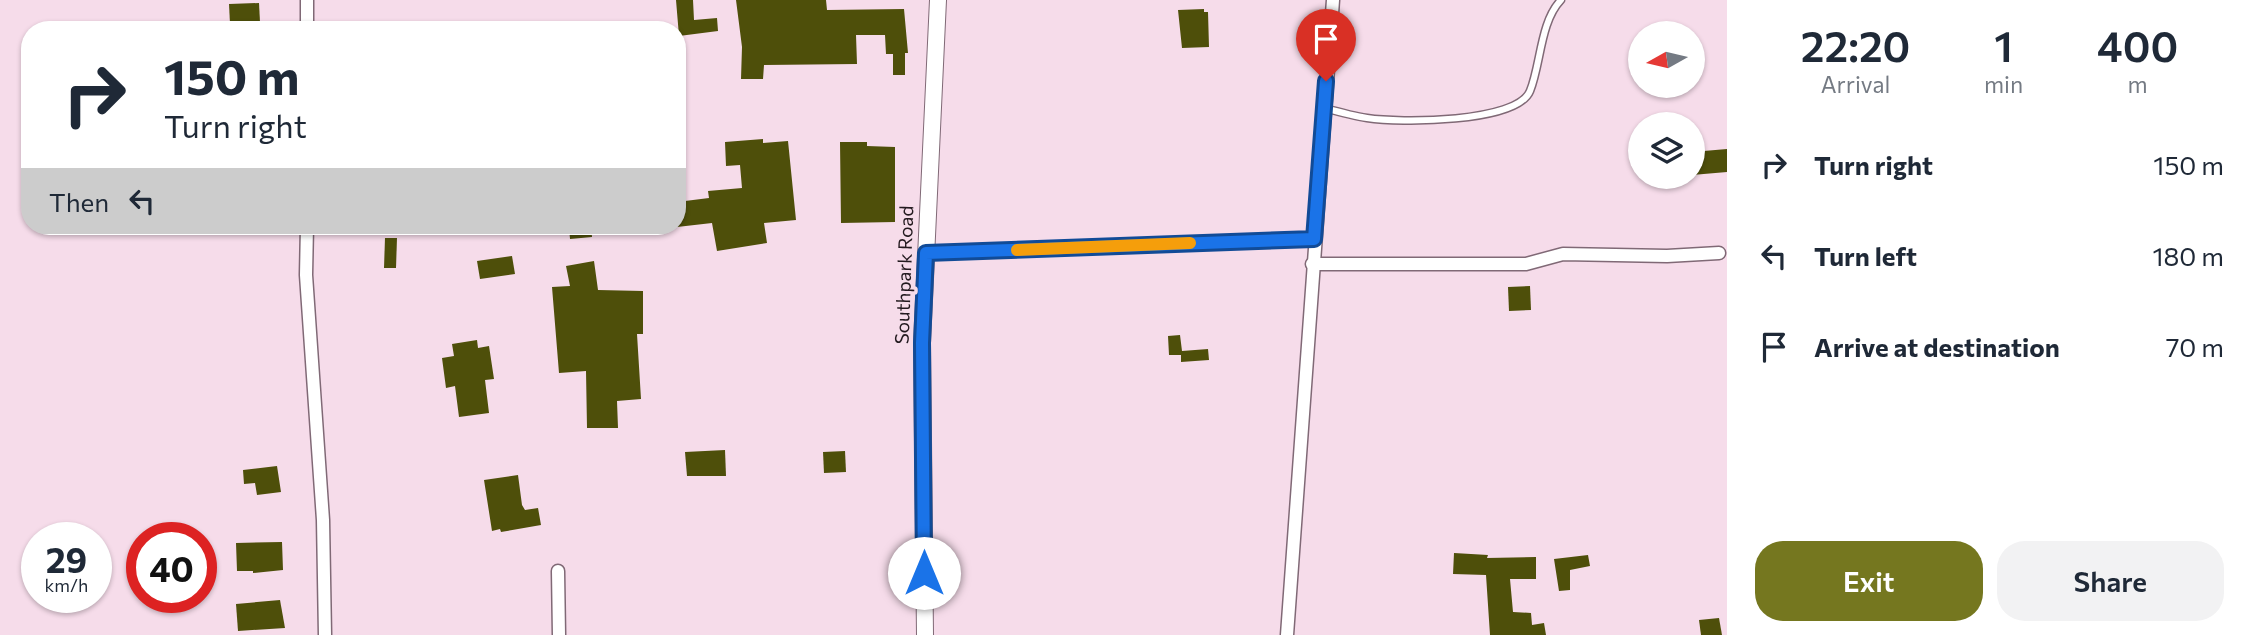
<!DOCTYPE html>
<html lang="en">
<head>
<meta charset="utf-8">
<style>
	:root { --surface:#fff; --page:#f2f2f3; --text:#1f2937; --muted:#747a83; --accent:#75771f }
	body { margin:0; font-family:Commissioner,sans-serif; background:var(--page); color:var(--text); height:100vh; display:flex; flex-direction:column; font-size:26px; white-space:nowrap }
	* { box-sizing:border-box; margin:0 }
	p { font-size:23px; color:var(--muted) }
	.icon { flex:none; width:38px; height:38px; fill:none; stroke:currentColor; stroke-width:2; stroke-linecap:round; stroke-linejoin:round }
	.map { position:relative; flex:1; overflow:hidden }
	.details { display:flex; flex-direction:column; background:var(--surface); width:525px }
	.details>* { flex:none }
	.hud { position:absolute; left:21px; top:21px; width:665px; height:214px; border-radius:28px; box-shadow:0 2px 5px #0004; background:#fff; color:var(--text); overflow:hidden }
	.needle { width:46px; rotate:262deg }
	.buttons { position:absolute; left:1628px; top:21px; display:grid; gap:14px }
	.buttons a { display:grid; place-items:center; width:77px; height:77px; border-radius:50%; background:var(--surface); box-shadow:0 2px 5px #0004; font-size:35px }
	.speed { position:absolute; left:21px; top:522px; display:flex; gap:14px; font-size:35px; font-weight:700; text-align:center }
	.speed>* { display:grid; place-content:center; width:91px; height:91px; border-radius:50%; background:var(--surface); box-shadow:0 2px 5px #0004; line-height:1 }
	.speed small { font-size:18px; font-weight:400 }
	.speed .limit { border:10px solid #d22; background:#fff; color:#111 }
	.pin { position:absolute; display:grid; place-items:center; width:60px; height:60px; color:#fff; margin:-72px -30px; border-radius:50% 50% 50% 0; rotate:-45deg; box-shadow:0 0 7px #0007 }
	.pin .icon { rotate:45deg }
	.me { position:absolute; width:77px; margin:-38px; rotate:0deg; stroke-linejoin:round; filter:drop-shadow(0 0 5px #0008) }
	.turn { display:flex; align-items:center; gap:24px; height:147px; padding:0 28px; font-size:32px }
	.turn .icon { width:91px; height:91px; stroke-width:2.5 }
	.turn b { display:block; font-size:49px; line-height:60px }
	.then { display:flex; align-items:center; height:66px; padding:0 28px; background:#0003; gap:14px; font-size:26px }
	.eta { display:flex; justify-content:space-evenly; align-items:center; height:119px; text-align:center }
	.eta b { font-size:42px; font-weight:600; line-height:49px }
	.primary-button { display:flex; gap:14px; margin-top:auto; padding:14px 28px }
	.primary-button a { flex:1; height:80px; border-radius:28px; background:var(--accent); color:#fff; font-size:28px; font-weight:600; line-height:80px; text-align:center }
	.primary-button a+a { background:var(--page); color:var(--text) }
	ul { padding:0; list-style:none }
	li { display:flex; align-items:center; gap:21px; height:91px; padding:0 28px }
	li div { flex:1 }
	li b { display:block; font-size:26px }
	li em { font-style:normal }
	main { display:flex; flex:1; min-height:0 }
	.map>svg:first-child { display:block }
</style>
</head>
<body>
<main>
<div class="map">
<svg width="1727" height="635" viewBox="0 0 1727 635">
	<rect width="100%" height="100%" fill="#f6dcea"/>
	<g fill="#4e4f0a">
		<path d="M676 0H693L694 20 717 18 718 31 679 36Z"/>
		<path d="M736 0H826L827 10 904 9 908 53H905V75H893V54H886L885 35H856L857 64 764 65 763 79H741L742 47Z"/>
		<path d="M259 3 260 22 230 24 229 4Z"/>
		<path d="M1204 9V12H1208L1209 47 1182 48 1178 10Z"/>
		<path d="M763 139V143L788 141 796 220 764 223 767 243 717 251 712 223 677 227V202L709 198 708 191 742 188 740 165 726 166 725 142Z"/>
		<path d="M840 142H867V146L895 147V222L841 223Z"/>
		<path d="M1727 149V172L1692 175V152Z"/>
		<path d="M591 226 592 237 570 239 569 228Z"/>
		<path d="M385 238H397L396 268H384Z"/>
		<path d="M512 256 515 274 480 279 477 261Z"/>
		<path d="M594 261 598 290 643 291V334H637L641 399 617 401 618 428H587L586 371 559 373 552 287 570 286 566 266Z"/>
		<path d="M1530 286 1531 310 1509 311 1508 287Z"/>
		<path d="M1180 335 1182 351 1208 349 1209 360 1181 362V355H1169L1168 336Z"/>
		<path d="M477 340 478 348 489 346 494 379 485 380 489 413 459 417 455 386 446 388 442 358 454 356 452 344Z"/>
		<path d="M725 450 726 476H687L685 452Z"/>
		<path d="M845 451 846 472 824 473 823 452Z"/>
		<path d="M277 466 281 492 257 495 255 483 244 484 243 470Z"/>
		<path d="M518 475 522 505 525 510 538 508 541 525 501 532 500 529 492 531 484 480Z"/>
		<path d="M282 542 283 570 253 573V571H237L236 543Z"/>
		<path d="M1454 553 1488 555 1487 558 1536 557V579H1510L1513 612 1531 613 1532 625 1544 623 1546 635H1490L1486 575 1453 574Z"/>
		<path d="M1588 555 1590 566 1570 570V590L1559 591 1554 559Z"/>
		<path d="M280 600 285 628 238 631 236 604Z"/>
		<path d="M1719 618 1722 635H1701L1699 620Z"/>
	</g>
	<g fill="none" stroke-linecap="round" stroke-linejoin="round">
		<defs>
			<path id="service" d="M1325 108C1339 112 1353 116 1367 118 1399 123 1517 123 1530 91 1541 64 1540 22 1561 0"/>
			<g id="minor">
				<path d="M307 0V30"/>
				<path d="M307 226 306 275 323 520 325 635"/>
				<path d="M926 253 1314 239"/>
				<path d="M1312 264H1526L1563 254 1667 256 1719 253"/>
				<path d="M558 571 559 635"/>
				<path d="M1287 635 1333 0"/>
			</g>
			<path id="tertiary" d="M925 635 922 343 938 0"/>
		</defs>
		<use href="#service" stroke="#806976" stroke-width="9"/>
		<use href="#minor" stroke="#806976" stroke-width="15"/>
		<use href="#tertiary" stroke="#806976" stroke-width="18"/>
		<use href="#service" stroke="#fff" stroke-width="6"/>
		<use href="#minor" stroke="#fff" stroke-width="12"/>
		<use href="#tertiary" stroke="#fff" stroke-width="16"/>
	</g>
	<g fill="none" stroke-linecap="round" stroke-linejoin="round">
		<defs>
			<path id="route" d="M924 573 922 343 926 253 1314 239 1326 81"/>
		</defs>
		<use href="#route" stroke="#114b97" stroke-width="18"/>
		<use href="#route" stroke="#1a73e8" stroke-width="12"/>
		<path stroke="#f59e0b" stroke-width="12" d="M1017 250 1190 243"/>
	</g>
	<g text-anchor="middle" stroke-width="7" stroke-linejoin="round" paint-order="stroke">
		<g font-size="19" fill="#231a1f" stroke="#f6dcea">
			<text transform="translate(904 275) rotate(-88)" y="7">Southpark Road</text>
		</g>
	</g>
</svg>
<div class="buttons">
<a><svg class="needle" viewBox="-14 -14 28 28"><path d="M0-13l5 13h-10z" fill="#e53935"/><path d="M0 13l5-13h-10z" fill="#747a83"/></svg></a>
<a><svg class="icon" aria-label="layers" viewBox="0 0 24 24"><path d="M12 4l9 5-9 5-9-5zM3 14l9 5 9-5"/></svg></a>
</div>
<div class="speed"><div>29<small>km/h</small></div><div class="limit">40</div></div>
<div class="pin" style="left:1326px;top:81px;background:#d93025"><svg class="icon" aria-label="arrive" viewBox="0 0 24 24"><path d="M6 21V4h12l-3 4 3 4H6"/></svg></div>
<svg class="me" style="left:924px;top:573px" viewBox="-20 -20 40 40"><circle r="19" fill="#fff"/><path d="M0-13L10 11 0 6-10 11z" fill="#1a73e8"/></svg>
<div class="hud">
<div class="turn"><svg class="icon" aria-label="right" viewBox="0 0 24 24"><path d="M7 20v-9h11M14 6l5 5-5 5"/></svg><div><b>150 m</b>Turn right</div></div>
<div class="then">Then<svg class="icon" aria-label="left" viewBox="0 0 24 24"><path d="M17 20v-9H6M10 6l-5 5 5 5"/></svg></div>
</div>
</div>
<section class="details">
<div class="eta">
<div><b>22:20</b><p>Arrival</p></div>
<div><b>1</b><p>min</p></div>
<div><b>400</b><p>m</p></div>
</div>
<ul>
<li><svg class="icon" aria-label="right" viewBox="0 0 24 24"><path d="M7 20v-9h11M14 6l5 5-5 5"/></svg><div><b>Turn right</b></div><em>150 m</em></li>
<li><svg class="icon" aria-label="left" viewBox="0 0 24 24"><path d="M17 20v-9H6M10 6l-5 5 5 5"/></svg><div><b>Turn left</b></div><em>180 m</em></li>
<li><svg class="icon" aria-label="arrive" viewBox="0 0 24 24"><path d="M6 21V4h12l-3 4 3 4H6"/></svg><div><b>Arrive at destination</b></div><em>70 m</em></li>
</ul>
<div class="primary-button"><a>Exit</a><a>Share</a></div>
</section>
</main>
</body>
</html>
